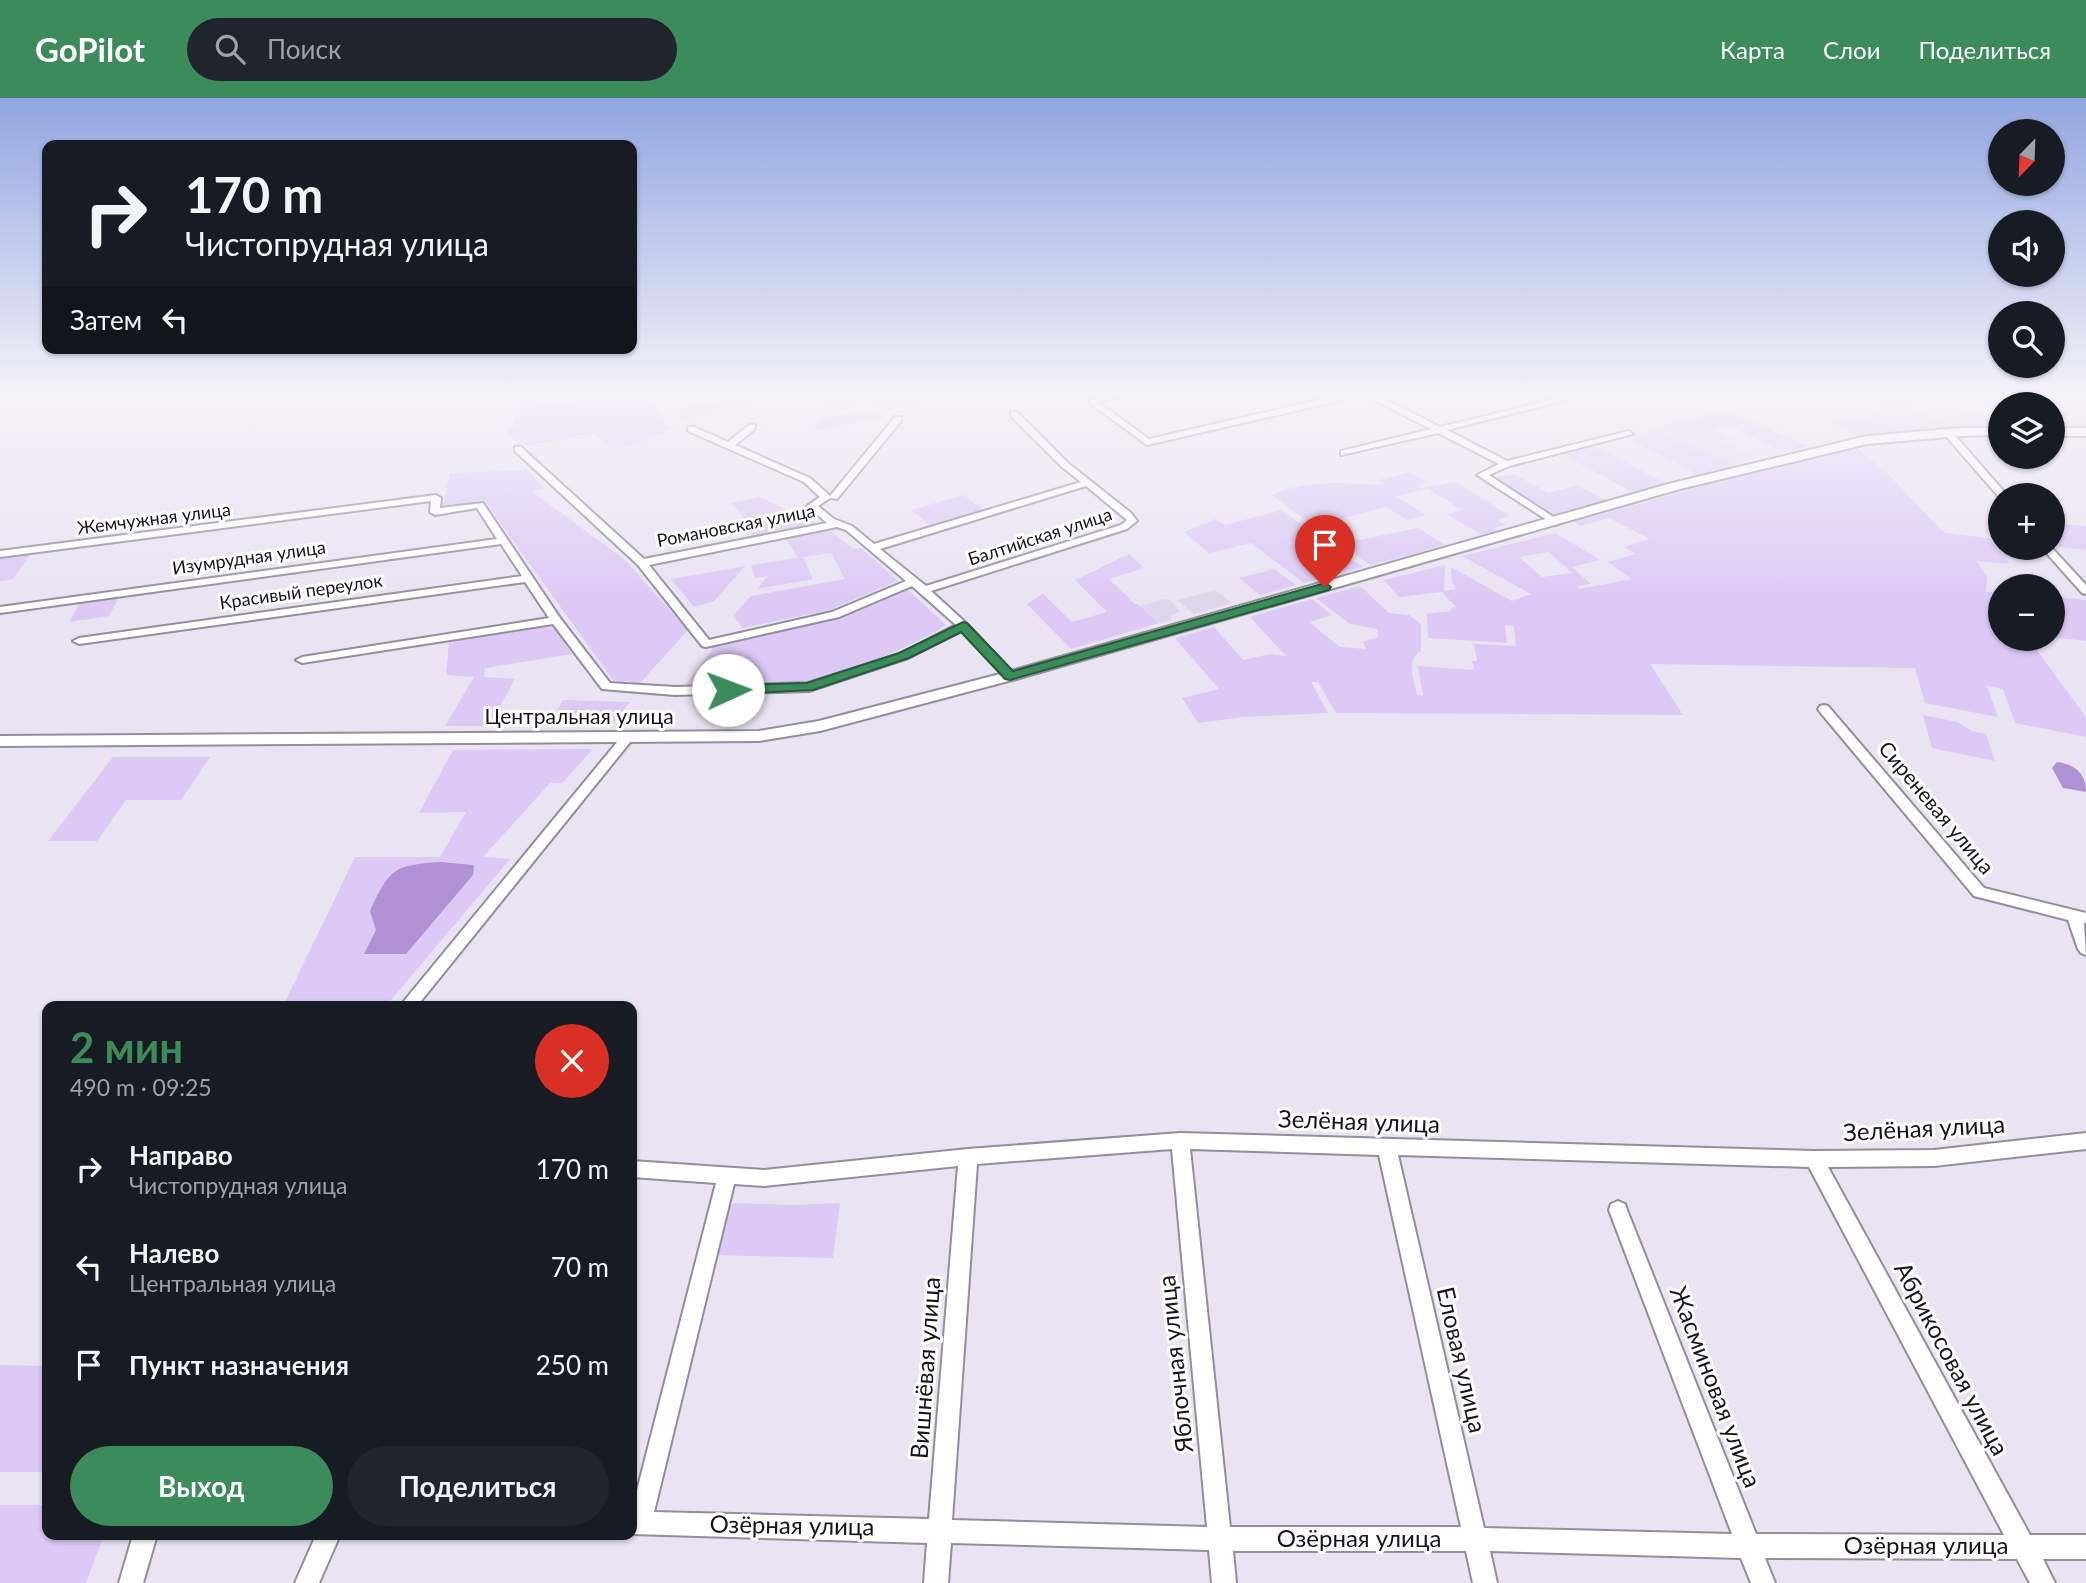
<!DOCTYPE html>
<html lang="ru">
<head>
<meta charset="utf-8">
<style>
	:root { --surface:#171b24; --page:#20242c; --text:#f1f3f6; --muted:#9ea1a6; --accent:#3b8b5b }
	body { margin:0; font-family:Lato,sans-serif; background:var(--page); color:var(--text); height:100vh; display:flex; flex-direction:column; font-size:26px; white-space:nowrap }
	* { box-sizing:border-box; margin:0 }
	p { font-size:23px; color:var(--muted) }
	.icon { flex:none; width:38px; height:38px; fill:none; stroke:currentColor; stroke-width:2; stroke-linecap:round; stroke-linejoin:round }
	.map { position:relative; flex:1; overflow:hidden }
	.panel { position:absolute; left:42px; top:903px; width:595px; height:539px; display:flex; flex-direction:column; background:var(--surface); border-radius:14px; box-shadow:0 2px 5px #0004 }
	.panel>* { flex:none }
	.hud { position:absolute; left:42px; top:42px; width:595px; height:214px; border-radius:14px; box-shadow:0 2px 5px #0004; background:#171b24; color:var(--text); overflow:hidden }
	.needle { width:46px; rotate:203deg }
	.controls { position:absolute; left:1988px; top:21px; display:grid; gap:14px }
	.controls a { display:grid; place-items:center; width:77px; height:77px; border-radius:50%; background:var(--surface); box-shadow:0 2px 5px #0004; font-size:35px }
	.pin { position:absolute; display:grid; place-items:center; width:60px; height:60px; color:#fff; margin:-72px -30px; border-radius:50% 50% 50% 0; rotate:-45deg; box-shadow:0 0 7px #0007 }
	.pin .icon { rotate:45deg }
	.me { position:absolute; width:77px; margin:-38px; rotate:88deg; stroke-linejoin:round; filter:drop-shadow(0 0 5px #0008) }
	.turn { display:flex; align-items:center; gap:24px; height:147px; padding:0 28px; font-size:32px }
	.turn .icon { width:91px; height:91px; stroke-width:2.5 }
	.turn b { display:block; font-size:49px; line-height:60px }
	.then { display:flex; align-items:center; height:66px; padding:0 28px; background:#0003; gap:14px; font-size:26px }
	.round { display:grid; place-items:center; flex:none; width:74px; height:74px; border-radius:37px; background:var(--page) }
	.summary { display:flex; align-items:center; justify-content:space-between; height:119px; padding:0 28px }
	h1 { font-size:42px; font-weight:700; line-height:52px; color:var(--accent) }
	.cta { display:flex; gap:14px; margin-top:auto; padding:14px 28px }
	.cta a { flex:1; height:80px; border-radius:42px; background:var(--accent); color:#fff; font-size:28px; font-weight:700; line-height:80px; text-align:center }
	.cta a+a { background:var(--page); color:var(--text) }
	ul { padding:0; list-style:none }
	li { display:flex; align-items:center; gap:21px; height:98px; padding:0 28px }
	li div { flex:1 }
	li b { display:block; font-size:26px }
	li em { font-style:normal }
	header { display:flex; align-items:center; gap:42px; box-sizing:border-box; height:98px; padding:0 35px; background:var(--accent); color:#fff }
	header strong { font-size:33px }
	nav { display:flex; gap:38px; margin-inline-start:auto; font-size:24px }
	.search { width:490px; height:63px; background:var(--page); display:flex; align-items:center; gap:18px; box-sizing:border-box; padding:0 24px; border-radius:38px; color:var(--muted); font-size:26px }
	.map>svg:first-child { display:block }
</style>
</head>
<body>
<header>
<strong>GoPilot</strong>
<div class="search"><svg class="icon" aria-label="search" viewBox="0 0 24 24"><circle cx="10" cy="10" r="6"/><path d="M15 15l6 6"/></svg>Поиск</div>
<nav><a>Карта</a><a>Слои</a><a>Поделиться</a></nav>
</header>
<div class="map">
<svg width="2086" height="1485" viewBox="0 0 2086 1485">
	<rect width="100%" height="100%" fill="#e9e3f2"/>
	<g fill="#dfd6ec">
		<path d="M1907 294 1930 301 1906 307 1933 320 1980 314 2000 321V329L1859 338 1827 323 1872 319 1864 313 1882 311 1869 303Z"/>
		<path d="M1948 294H2086V331L2053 330V306H2000V312Z"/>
		<path d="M1672 324 1716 343 1758 360 1734 367 1653 332Z"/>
		<path d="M1215 492 1232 505 1193 516 1178 502Z"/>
		<path d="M1164 501 1170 502 1180 513 1170 518 1172 522 1160 525 1141 508Z"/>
	</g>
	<g fill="#dcc9f5" fill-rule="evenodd">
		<path d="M521 294H567L570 298 541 303 543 308 619 294H642L668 327 677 330 639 344 641 346 612 351 595 336 520 349 505 331 513 329Z"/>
		<path d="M760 294H847L860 307 835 314 820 299C784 305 721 301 691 325L683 321 676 312Z"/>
		<path d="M861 294H921L928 301 925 304 886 312 878 311Z"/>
		<path d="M1729 313 1807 348 1783 354 1729 327 1712 332 1732 341 1716 343 1672 324Z"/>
		<path d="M861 314 886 318 814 333 819 320Z"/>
		<path d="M1653 332 1734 367 1698 377 1631 342Z"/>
		<path d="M1594 348 1667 386 1635 395 1563 357Z"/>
		<path d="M1857 350 1887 375 1941 432 1946 435 1988 440 2010 466 1976 463 1987 478 1986 494H2000V541H2028L2033 547 2086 619V639L2015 625 2003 591 1987 588 1998 619 1925 605 1915 570 1650 566 1683 617 1336 615 1318 584H1311L1328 615 1243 619 1198 625 1182 600 1219 591 1175 540 1214 529 1243 562 1270 556 1286 558 1250 519 1312 501 1332 517 1309 524 1340 549 1366 551 1363 544 1378 539V531L1350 526 1316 500 1360 488 1389 515 1409 517 1421 526V553C1405 563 1414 580 1417 597L1423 598 1418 568 1474 572 1472 563H1477L1474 546 1516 548 1514 528 1505 527 1507 545 1430 540 1428 539 1427 516 1451 513V510L1456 509 1442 494 1399 499 1384 482 1445 467 1444 493 1456 491 1452 484 1451 469 1512 503 1531 496 1462 458 1556 435 1600 462 1572 469 1591 486 1577 488 1579 491 1632 481 1608 464 1636 456 1624 449 1650 441 1609 420 1580 428 1574 424 1759 372ZM1549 454 1572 475 1542 479 1519 459Z"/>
		<path d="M528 372 545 391 531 393 624 461 688 532 640 585 613 582 486 405 442 411 450 375Z"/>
		<path d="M1410 374 1427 384 1418 386 1424 390 1456 384 1510 418 1498 422 1505 427 1493 430 1498 433 1482 437 1448 417 1462 412 1428 391 1396 398 1426 417 1407 422 1386 409 1314 428 1271 397C1302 382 1346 384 1379 387L1382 384 1379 382Z"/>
		<path d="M1514 376 1549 395 1577 387 1610 404 1554 419 1491 381Z"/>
		<path d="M964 397 986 413 932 429 911 412Z"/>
		<path d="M759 399 816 425 753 438 743 418 731 405Z"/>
		<path d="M1281 412 1363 469 1304 485 1251 445 1209 455 1184 434 1215 421 1225 427Z"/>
		<path d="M2053 425 2086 428V452L2059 449 2053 443Z"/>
		<path d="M827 430 853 451 861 450 898 483 829 512 743 530 733 518 751 498 845 481 831 455 803 459 813 481 757 491 768 478 755 480 751 467 798 460 785 439Z"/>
		<path d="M1418 430 1445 447 1370 467 1340 446Z"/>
		<path d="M31 455 13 481 0 483V459Z"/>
		<path d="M1129 456 1144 470 1109 481 1135 506H1138L1159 525 1071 551 1027 506 1043 496 1072 524 1107 514 1075 482Z"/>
		<path d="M745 468 714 503 694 509 671 481Z"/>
		<path d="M1274 471 1296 487 1260 497 1239 480Z"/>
		<path d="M906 490 946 527C912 549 845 577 805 583 766 589 726 586 686 586L711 554 713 547 836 519Z"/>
		<path d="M119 499 109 518 69 524 80 505Z"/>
		<path d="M2053 499 2086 502V543L2053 539Z"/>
		<path d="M543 529 555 531 572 556 485 570 484 579 515 581 489 628H445L474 579 446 577 449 544Z"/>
		<path d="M563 602 630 604 611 627H549Z"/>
		<path d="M1923 617 1957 624 1972 633 1986 636 1995 663 1932 650Z"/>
		<path d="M593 651 562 685H550L483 759 510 761 386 908H283L355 759H440L466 714 419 715 453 652Z"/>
		<path d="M113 659H210L181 702H126L97 743H48Z"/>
		<path d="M734 1105 792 1107 840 1105 833 1160 712 1157 723 1113Z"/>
		<path d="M0 1267 47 1268V1374H0Z"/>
		<path d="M0 1407H47V1437H104L86 1485H0Z"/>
	</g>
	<g fill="#b092d4">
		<path d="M2057 664C2075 666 2086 676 2086 694L2063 690 2052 670Z"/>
		<path d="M441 764 472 767 474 768 473 777 406 856H364L376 832 370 813C390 770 394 767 441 764Z"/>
	</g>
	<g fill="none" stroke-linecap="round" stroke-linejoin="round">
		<defs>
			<g id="street">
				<path d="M998 294H1007L1009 296 1005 298Z"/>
				<path d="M1122 294H1138L1098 304 1149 341 1354 294H1371L1440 329 1584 294H1598L1447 332 1507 363 1629 333 1633 336 1509 368 1489 377 1558 422V426L1555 427 1477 377 1499 366 1438 335 1341 357V353L1431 331 1364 297 1147 347 1087 303Z"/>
				<path d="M1011 314H1017L1068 365 1131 415 1137 423 1127 431 931 493 967 526 1014 576V580H1006L962 533 908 560 809 593 675 597 602 591 553 526 302 565 296 562 302 559 549 520 525 484 79 546 73 543 79 540 522 478 501 446 0 515V509L497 441 477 410 435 417 430 414 431 403 0 459V453L436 397 441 400 440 410 483 405 560 520 610 585 675 589 808 585 900 556 956 527 912 488 839 519 706 549 702 548 638 467 515 353V349H521L644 461 827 425 807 408 820 399 804 384 688 333V329H694L728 344 749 327H755V331L735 347 810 380 830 398 895 319H901V323L837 401 830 400 818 408 834 421 852 428 874 446 1081 384 1062 369 1011 318ZM1086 388 1127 422 1121 427 926 488 880 451ZM837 429 846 432 906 483 832 514 709 542 649 467Z"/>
				<path d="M1945 333H1951L2007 397 1999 399 1945 337Z"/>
				<path d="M2042 450H2052L2086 487V496L2082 495Z"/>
				<path d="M1824 607 1828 608 1984 790 2086 815V825H2084L2086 857 2081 855 2078 851 2068 822 1974 798 1820 614 1818 611 1820 608Z"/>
				<path d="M627 636 633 640 631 643 417 908H400L623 637Z"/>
				<path d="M1180 1035 1814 1053 1934 1052 2086 1035V1051L1934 1068 1828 1069 2030 1437H2086V1461H2043L2055 1485H2030L2017 1461 1765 1460 1775 1485H1751L1741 1460 1490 1453 1497 1485H1473L1466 1453H1233L1236 1485H1212L1209 1452 951 1445 948 1485H924L927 1445 632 1436V1412L716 1085 632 1079V1063L764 1072 968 1051ZM1172 1051 1207 1429 952 1422 977 1066ZM1190 1051 1379 1057 1461 1429H1230ZM1398 1057 1809 1069 2004 1437 1756 1436 1627 1112 1625 1106 1618 1103 1611 1106 1609 1112 1732 1436 1484 1430ZM958 1068 929 1421 654 1414 734 1086 764 1088Z"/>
				<path d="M133 1437H157L143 1485H119Z"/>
				<path d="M316 1437H340L319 1485H295Z"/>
			</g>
			<g id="secondary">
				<path d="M1960 330H2000V337L1960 338 1867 346 1680 391 1016 581 820 633 759 643 0 648V638L759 633 819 623 1004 575 1672 385 1867 338Z"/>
				<rect x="2053" y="330" width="33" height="8"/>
			</g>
		</defs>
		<use href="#street" stroke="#938e9b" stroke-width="4"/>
		<use href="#secondary" stroke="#938e9b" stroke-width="4"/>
		<use href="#street" fill="#fff" fill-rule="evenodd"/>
		<use href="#secondary" fill="#fff" fill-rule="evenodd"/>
	</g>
	<linearGradient id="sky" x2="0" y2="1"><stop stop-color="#91a6e0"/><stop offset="0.59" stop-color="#f5f2f9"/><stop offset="1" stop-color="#f5f2f9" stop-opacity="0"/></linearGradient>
	<rect width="2086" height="502" fill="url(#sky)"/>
	<path fill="#3b8b5b" stroke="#265a3b" stroke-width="2" d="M1325 485 1331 489 1329 492 1010 582 1005 581 961 534 909 560 813 592 728 596 722 592 728 587 807 585 899 555 963 524 967 525 1013 573Z"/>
	<g text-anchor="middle" stroke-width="6" stroke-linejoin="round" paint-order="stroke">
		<g font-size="18" fill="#17151a" stroke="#fff">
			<text transform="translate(154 421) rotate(-7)" y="6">Жемчужная улица</text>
			<text transform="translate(736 428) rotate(-11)" y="6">Романовская улица</text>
			<text transform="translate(1040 439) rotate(-18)" y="6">Балтийская улица</text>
			<text transform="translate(249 460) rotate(-8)" y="6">Изумрудная улица</text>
			<text transform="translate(301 494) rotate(-8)" y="6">Красивый переулок</text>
		</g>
		<g font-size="21" fill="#17151a" stroke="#fff">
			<text x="579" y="626">Центральная улица</text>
			<text transform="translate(1936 710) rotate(50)" y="7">Сиреневая улица</text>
		</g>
		<g font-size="24" fill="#17151a" stroke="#fff">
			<text transform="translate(1359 1024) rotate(2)" y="8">Зелёная улица</text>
			<text transform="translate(1924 1031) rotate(-3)" y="8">Зелёная улица</text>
			<text transform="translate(1951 1261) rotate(62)" y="8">Абрикосовая улица</text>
			<text transform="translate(1461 1262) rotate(77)" y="8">Еловая улица</text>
			<text transform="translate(1176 1266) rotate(-96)" y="8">Яблочная улица</text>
			<text transform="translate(926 1270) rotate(-86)" y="8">Вишнёвая улица</text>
			<text transform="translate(1715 1289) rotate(69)" y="8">Жасминовая улица</text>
			<text transform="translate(792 1428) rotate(1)" y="8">Озёрная улица</text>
			<text x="1359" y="1449">Озёрная улица</text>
			<text x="1926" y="1456">Озёрная улица</text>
		</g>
	</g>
</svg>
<div class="controls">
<a><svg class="needle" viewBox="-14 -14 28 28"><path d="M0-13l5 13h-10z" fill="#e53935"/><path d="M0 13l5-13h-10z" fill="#9ea1a6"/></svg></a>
<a><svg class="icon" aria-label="sound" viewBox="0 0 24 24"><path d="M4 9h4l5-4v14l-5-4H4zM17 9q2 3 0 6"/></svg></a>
<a><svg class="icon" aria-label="search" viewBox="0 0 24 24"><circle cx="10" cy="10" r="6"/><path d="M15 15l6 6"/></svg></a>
<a><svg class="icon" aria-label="layers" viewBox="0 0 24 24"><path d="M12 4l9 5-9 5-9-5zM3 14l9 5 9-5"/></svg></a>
<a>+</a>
<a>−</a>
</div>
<div class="pin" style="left:1325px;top:489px;background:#d93025"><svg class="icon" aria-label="arrive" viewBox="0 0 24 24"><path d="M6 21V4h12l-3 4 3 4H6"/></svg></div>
<svg class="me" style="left:728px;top:592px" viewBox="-20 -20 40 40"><circle r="19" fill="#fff"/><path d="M0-13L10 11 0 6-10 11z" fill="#3b8b5b"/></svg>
<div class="hud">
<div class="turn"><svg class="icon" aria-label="right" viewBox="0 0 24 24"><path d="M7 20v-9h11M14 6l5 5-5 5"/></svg><div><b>170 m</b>Чистопрудная улица</div></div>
<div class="then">Затем<svg class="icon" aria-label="left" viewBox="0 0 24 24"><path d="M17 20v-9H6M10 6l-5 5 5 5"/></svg></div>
</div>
<section class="panel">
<div class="summary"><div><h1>2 мин</h1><p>490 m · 09:25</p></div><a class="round" style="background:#d93025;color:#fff"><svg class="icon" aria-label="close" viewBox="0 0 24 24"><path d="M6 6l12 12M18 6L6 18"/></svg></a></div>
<ul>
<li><svg class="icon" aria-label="right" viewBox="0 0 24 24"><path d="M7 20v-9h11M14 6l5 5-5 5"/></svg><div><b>Направо</b><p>Чистопрудная улица</p></div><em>170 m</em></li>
<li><svg class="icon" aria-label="left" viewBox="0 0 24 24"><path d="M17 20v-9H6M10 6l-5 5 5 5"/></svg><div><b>Налево</b><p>Центральная улица</p></div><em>70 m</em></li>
<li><svg class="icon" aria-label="arrive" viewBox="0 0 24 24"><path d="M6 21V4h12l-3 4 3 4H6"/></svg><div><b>Пункт назначения</b></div><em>250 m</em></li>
</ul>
<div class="cta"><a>Выход</a><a>Поделиться</a></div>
</section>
</div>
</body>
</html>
